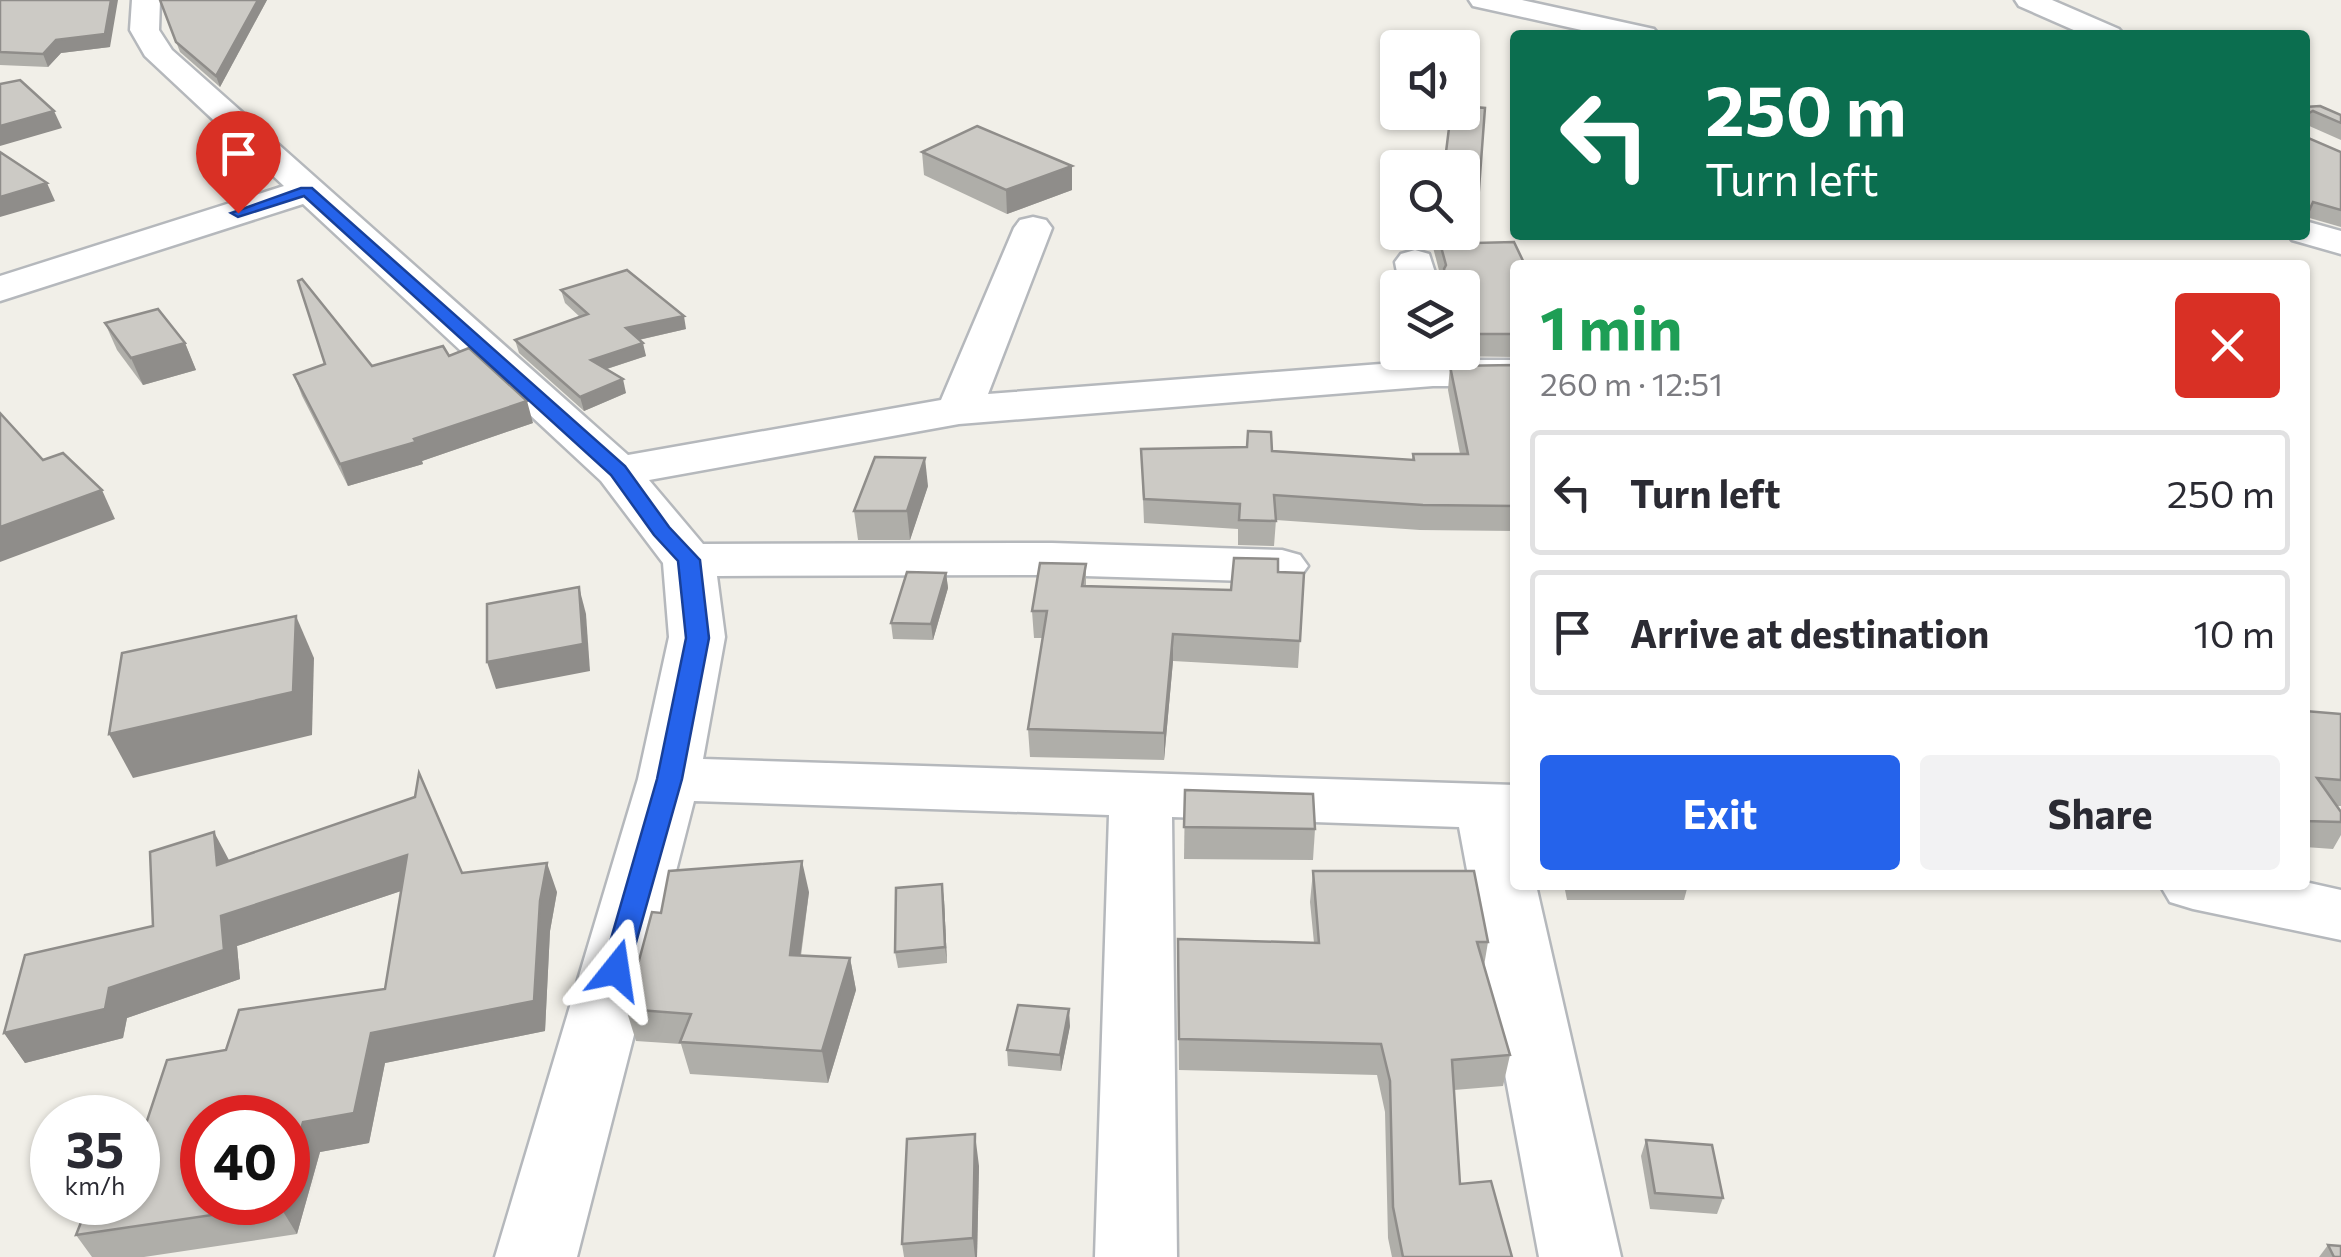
<!DOCTYPE html>
<html lang="en">
<head>
<meta charset="utf-8">
<style>
	:root { --surface:#fff; --page:#f2f2f3; --text:#2b2b33; --muted:#7c7c81; --line:#e1e1e2; --accent:#2563eb }
	body { margin:0; font-family:Commissioner,sans-serif; background:var(--page); color:var(--text); height:100vh; display:flex; flex-direction:column; font-size:38px; white-space:nowrap }
	* { box-sizing:border-box; margin:0 }
	p { font-size:32px; color:var(--muted) }
	.icon { flex:none; width:55px; height:55px; fill:none; stroke:currentColor; stroke-width:2; stroke-linecap:round; stroke-linejoin:round }
	.map { position:relative; flex:1; overflow:hidden }
	.panel { position:absolute; left:1510px; top:260px; width:800px; height:630px; display:flex; flex-direction:column; background:var(--surface); border-radius:10px; box-shadow:0 2px 8px #0004 }
	.panel>* { flex:none }
	.hud { position:absolute; left:1510px; top:30px; width:800px; height:210px; border-radius:10px; box-shadow:0 2px 8px #0004; background:#0b6e4f; color:#fff; overflow:hidden }
	.buttons { position:absolute; left:1380px; top:30px; display:grid; gap:20px }
	.buttons a { display:grid; place-items:center; width:100px; height:100px; border-radius:10px; background:var(--surface); box-shadow:0 2px 8px #0004; font-size:50px }
	.speed { position:absolute; left:30px; top:1095px; display:flex; gap:20px; font-size:50px; font-weight:700; text-align:center }
	.speed>* { display:grid; place-content:center; width:130px; height:130px; border-radius:50%; background:var(--surface); box-shadow:0 2px 8px #0004; line-height:1 }
	.speed small { font-size:25px; font-weight:400 }
	.speed .limit { border:15px solid #d22; background:#fff; color:#111 }
	.pin { position:absolute; display:grid; place-items:center; width:85px; height:85px; color:#fff; margin:-102px -42px; border-radius:50% 50% 50% 0; rotate:-45deg; box-shadow:0 0 10px #0007 }
	.pin .icon { rotate:45deg }
	.me { position:absolute; width:110px; margin:-55px; rotate:15deg; stroke-linejoin:round; filter:drop-shadow(0 0 8px #0008) }
	.turn { display:flex; align-items:center; gap:35px; height:210px; padding:0 30px; font-size:45px }
	.turn .icon { width:130px; height:130px; stroke-width:2.5 }
	.turn b { display:block; font-size:70px; line-height:85px }
	.round { display:grid; place-items:center; flex:none; width:105px; height:105px; border-radius:10px; background:var(--page) }
	.summary { display:flex; align-items:center; justify-content:space-between; height:170px; padding:0 30px }
	h1 { font-size:60px; font-weight:700; line-height:75px; color:#1e9e55 }
	.primary-button { display:flex; gap:20px; margin-top:auto; padding:20px 30px }
	.primary-button a { flex:1; height:115px; border-radius:10px; background:var(--accent); color:#fff; font-size:40px; font-weight:700; line-height:115px; text-align:center }
	.primary-button a+a { background:var(--page); color:var(--text) }
	ul { padding:0; list-style:none }
	li { display:flex; align-items:center; gap:30px; height:125px; margin:0 20px 15px; padding:0 10px; border:5px solid var(--line); border-radius:10px }
	li div { flex:1 }
	li b { display:block; font-size:38px }
	li em { font-style:normal }
	.map>svg:first-child { display:block }
</style>
</head>
<body>
<div class="map">
<svg width="2341" height="1257" viewBox="0 0 2341 1257">
	<rect width="100%" height="100%" fill="#f1efe8"/>
	<g fill="none" stroke-linecap="round" stroke-linejoin="round">
		<defs>
			<g id="minor">
				<path d="M132 0H160L159 30 172 50 628 455 941 400 1014 228 1020 220 1033 217 1046 220 1052 228 988 394 1433 360H1515V386H1433L959 424 649 480 703 544 1052 543 1282 550 1300 555 1308 566 1300 577 1282 582 1052 575 717 576 725 637 703 759 1515 785V885H1536L1621 1257H1539L1459 827 1172 817 1177 1257H1095L1109 815 694 801 577 1257H495L638 779 669 637 663 563 601 481 303 204 0 301V276L284 186 145 56 130 30Z"/>
				<path d="M1469 0H1522L1654 29 1659 35H1604L1473 6Z"/>
				<path d="M2015 0H2052L2119 29 2124 35H2085L2019 6Z"/>
				<path d="M2305 221 2341 231V254L2292 240 2288 235H2305Z"/>
				<path d="M1415 250 1429 254 1440 288H1400L1395 262 1401 254Z"/>
				<path d="M2305 882 2341 890V940L2193 909 2170 902 2160 885Z"/>
			</g>
		</defs>
		<use href="#minor" stroke="#b5b8bc" stroke-width="5"/>
		<use href="#minor" fill="#fff" fill-rule="evenodd"/>
	</g>
	<g fill="#afaea9">
		<path d="M0 0 110 47 61 53 48 67 0 65Z"/>
		<path d="M160 0H267L220 87 180 52Z"/>
		<path d="M2305 107 2341 115V140L2307 125 2308 138 2341 152V227L2306 217 2305 220Z"/>
		<path d="M922 152 1072 166V190L1007 214 924 175Z"/>
		<path d="M1429 232H1462L1475 243 1515 265V357L1441 356 1440 352H1462V288H1442V282Z"/>
		<path d="M2191 235H2219L2206 240Z"/>
		<path d="M561 290 686 329 639 340 646 356 607 369 626 393 584 411 519 353 515 340 580 317 565 303Z"/>
		<path d="M105 323 185 343 196 370 143 385 117 350Z"/>
		<path d="M449 356 533 423 422 461 423 464 348 486 302 396 294 375Z"/>
		<path d="M1515 365V531L1420 530 1276 520 1274 546 1238 545V529L1144 523 1141 449 1272 451 1412 460 1413 454H1460L1448 390 1450 366Z"/>
		<path d="M928 486 910 540H858L854 511Z"/>
		<path d="M1086 564V586L1231 590 1278 572 1304 573 1298 668 1173 661 1164 760 1030 757 1028 729 1043 638H1034L1032 611Z"/>
		<path d="M946 573 948 588 933 640 893 639 891 623Z"/>
		<path d="M2305 711 2341 714V806H2337L2341 812V835L2333 849 2305 847Z"/>
		<path d="M1185 790 1315 829 1313 860 1184 859Z"/>
		<path d="M229 861 462 873 557 892 550 931 545 1031 385 1063 369 1143 320 1152 297 1234 144 1257H92L76 1235 138 1202 226 1050 385 989 401 891 237 946 240 979 127 1018 123 1038 25 1063 4 1033 153 926Z"/>
		<path d="M1313 871 1488 942 1484 966 1510 1055 1503 1086 1454 1090 1460 1184 1512 1257H1392L1388 1238 1385 1112 1377 1075 1179 1070 1178 939 1314 943 1310 902Z"/>
		<path d="M1564 885H1688L1684 900H1567Z"/>
		<path d="M809 892 801 956 850 958 856 990 828 1083 690 1074 681 1044 636 1041 626 1009 661 913Z"/>
		<path d="M944 900 947 963 898 968 895 952Z"/>
		<path d="M1070 1026 1061 1071 1008 1066 1007 1050Z"/>
		<path d="M1646 1140 1723 1198 1717 1214 1650 1209 1641 1156Z"/>
		<path d="M979 1166 977 1257H904L902 1244Z"/>
		<path d="M2328 1245 2341 1257H2319Z"/>
	</g>
	<g fill="#8f8d8a">
		<path d="M111 0H118L110 47 61 53 48 67 43 54 56 40Z"/>
		<path d="M258 0H267L220 87 216 76Z"/>
		<path d="M54 111 62 128 0 146V126Z"/>
		<path d="M1072 166V190L1007 214 1006 190Z"/>
		<path d="M47 183 55 201 0 217V197Z"/>
		<path d="M684 316 686 329 629 342 626 328Z"/>
		<path d="M185 343 196 370 143 385 131 358Z"/>
		<path d="M643 343 646 356 594 373 591 360Z"/>
		<path d="M623 379 626 393 584 411 580 397Z"/>
		<path d="M527 401 533 423 422 461 423 464 348 486 340 464Z"/>
		<path d="M925 458 928 486 910 540 907 511Z"/>
		<path d="M102 490 115 519 0 562V527Z"/>
		<path d="M946 573 948 588 933 640 931 624Z"/>
		<path d="M579 587 586 614 590 671 496 689 487 662Z"/>
		<path d="M296 616 314 658 312 735 133 778 109 734Z"/>
		<path d="M1173 634V661L1164 760V733Z"/>
		<path d="M214 832 230 862 217 865Z"/>
		<path d="M407 855 419 885 237 946 240 979 127 1018 123 1038 25 1063 4 1033 109 988 221 916Z"/>
		<path d="M802 861 809 892 796 987 790 955Z"/>
		<path d="M547 863 557 892 550 931 545 1031 385 1063 369 1143 320 1152 297 1234 279 1205 280 1202H288V1176L303 1122 371 1033 540 901Z"/>
		<path d="M942 884 944 900 947 963 945 947Z"/>
		<path d="M850 958 856 990 828 1083 822 1051Z"/>
		<path d="M1069 1009 1070 1026 1061 1071 1060 1055Z"/>
		<path d="M975 1134 979 1166 977 1257H975L973 1238Z"/>
	</g>
	<g fill="#cccac5" stroke="#8f8d8a" stroke-width="2.5">
		<path d="M0 0H111L105 34 56 40 43 54 0 52Z"/>
		<path d="M258 0 216 76 176 42 160 0Z"/>
		<path d="M20 80 54 111 0 126V84Z"/>
		<path d="M1462 106 1485 108 1475 243 1514 242 1525 265H1515V334H1462V288H1448L1444 269 1446 265 1437 232H1462V168H1444L1451 112H1462Z"/>
		<path d="M2320 106 2341 115V123L2313 111 2307 114 2308 138 2341 152V210L2313 202 2308 213 2305 212V107Z"/>
		<path d="M977 126 1072 166 1006 190 922 152Z"/>
		<path d="M0 152 47 183 0 197Z"/>
		<path d="M627 270 684 316 626 328 643 343 591 360 623 379 580 397 515 340 588 314 561 290Z"/>
		<path d="M302 279 372 366 443 346 449 356 469 348 527 401 414 439 416 442 340 464 294 375 325 364 298 281Z"/>
		<path d="M158 309 185 343 131 358 105 323Z"/>
		<path d="M1515 365V506L1423 505 1274 495 1276 521 1239 520 1240 504 1144 499 1141 449 1247 447 1248 431 1271 432 1272 451 1414 460 1413 454H1468L1450 366Z"/>
		<path d="M0 413 43 460 63 453 102 490 0 527Z"/>
		<path d="M875 457 925 458 907 511H854Z"/>
		<path d="M1234 558 1278 559V572L1304 573 1300 641 1173 634 1164 733 1028 729 1047 611H1032L1040 563 1086 564 1082 586 1231 590Z"/>
		<path d="M907 572 946 573 931 624 891 623Z"/>
		<path d="M579 587 583 644 487 662V604Z"/>
		<path d="M296 616 293 692 109 734 122 653Z"/>
		<path d="M2305 711 2341 714V780L2317 778 2341 812V822L2305 821Z"/>
		<path d="M419 773 462 873 547 863 540 901 534 1001 371 1033 354 1113 303 1122 288 1176V1118H202V1202H280L279 1205 76 1235 89 1202H138V1148L167 1060 226 1050 239 1010 385 989 407 855 221 916 224 950 109 988 105 1009 4 1033 25 955 153 926 150 852 214 832 217 865 415 797Z"/>
		<path d="M1185 790 1313 794 1315 829 1184 827Z"/>
		<path d="M802 861 790 955 850 958 822 1051 680 1042 691 1014 626 1009 652 912 661 913 669 871Z"/>
		<path d="M1313 871H1474L1488 942H1477L1510 1055 1452 1060 1460 1184 1491 1181 1512 1257H1403L1393 1207 1390 1081 1381 1044 1179 1039 1178 939 1319 943Z"/>
		<path d="M942 884 945 947 895 952 896 888Z"/>
		<path d="M1018 1005 1069 1009 1060 1055 1007 1050Z"/>
		<path d="M975 1134 973 1238 902 1244 907 1139Z"/>
		<path d="M1646 1140 1712 1145 1723 1198 1655 1193Z"/>
		<path d="M2328 1245 2341 1246V1257H2334Z"/>
	</g>
	<path fill="#2563eb" stroke="#184099" stroke-width="2.5" d="M301 188H312L625 466 669 527 700 560 709 638 682 779 626 978 616 982 606 978 602 970 657 779 686 638 678 561 654 535 611 475 304 196 238 217 231 213Z"/>
</svg>
<div class="buttons">
<a><svg class="icon" aria-label="sound" viewBox="0 0 24 24"><path d="M4 9h4l5-4v14l-5-4H4zM17 9q2 3 0 6"/></svg></a>
<a><svg class="icon" aria-label="search" viewBox="0 0 24 24"><circle cx="10" cy="10" r="6"/><path d="M15 15l6 6"/></svg></a>
<a><svg class="icon" aria-label="layers" viewBox="0 0 24 24"><path d="M12 4l9 5-9 5-9-5zM3 14l9 5 9-5"/></svg></a>
</div>
<div class="speed"><div>35<small>km/h</small></div><div class="limit">40</div></div>
<div class="pin" style="left:238px;top:213px;background:#d93025"><svg class="icon" aria-label="arrive" viewBox="0 0 24 24"><path d="M6 21V4h12l-3 4 3 4H6"/></svg></div>
<svg class="me" style="left:616px;top:970px" viewBox="-20 -20 40 40"><path d="M0-17L14 15 0 8-14 15z" fill="#2563eb" stroke="#fff" stroke-width="4"/></svg>
<div class="hud">
<div class="turn"><svg class="icon" aria-label="left" viewBox="0 0 24 24"><path d="M17 20v-9H6M10 6l-5 5 5 5"/></svg><div><b>250 m</b>Turn left</div></div>
</div>
<section class="panel">
<div class="summary"><div><h1>1 min</h1><p>260 m · 12:51</p></div><a class="round" style="background:#d93025;color:#fff"><svg class="icon" aria-label="close" viewBox="0 0 24 24"><path d="M6 6l12 12M18 6L6 18"/></svg></a></div>
<ul>
<li><svg class="icon" aria-label="left" viewBox="0 0 24 24"><path d="M17 20v-9H6M10 6l-5 5 5 5"/></svg><div><b>Turn left</b></div><em>250 m</em></li>
<li><svg class="icon" aria-label="arrive" viewBox="0 0 24 24"><path d="M6 21V4h12l-3 4 3 4H6"/></svg><div><b>Arrive at destination</b></div><em>10 m</em></li>
</ul>
<div class="primary-button"><a>Exit</a><a>Share</a></div>
</section>
</div>
</body>
</html>
